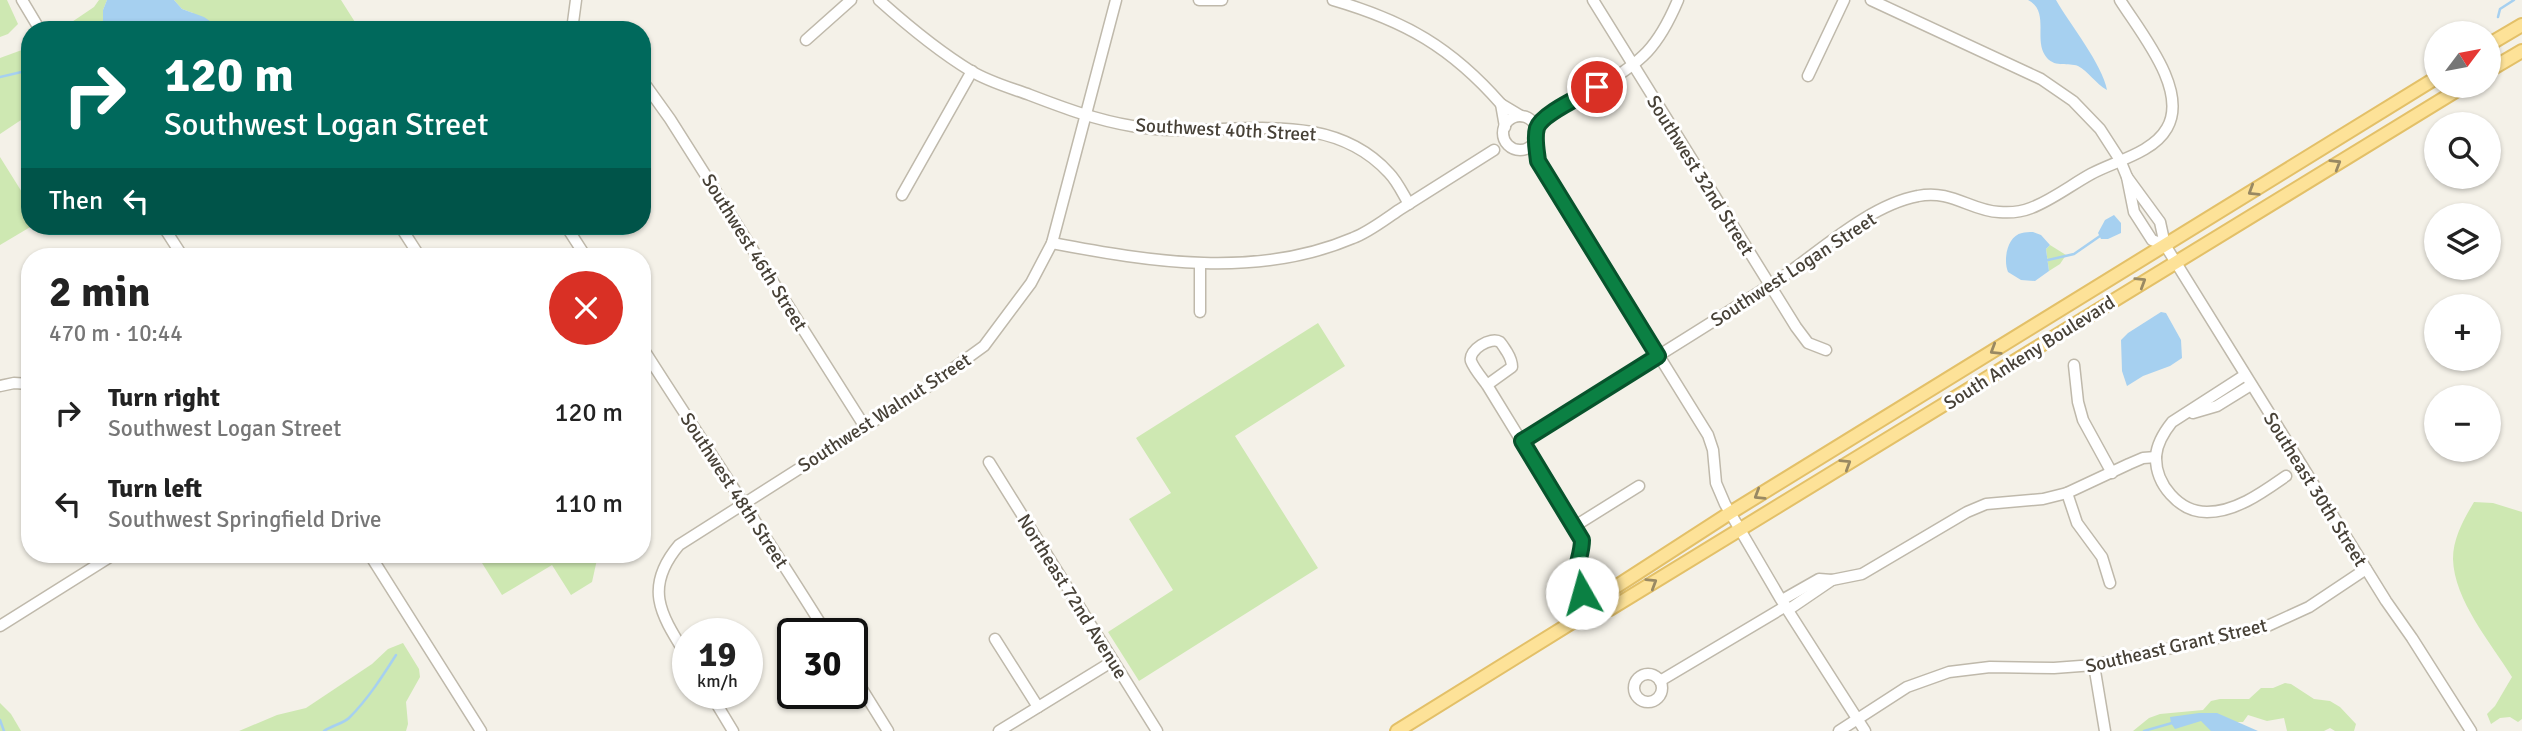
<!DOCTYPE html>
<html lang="en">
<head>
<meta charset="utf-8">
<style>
	:root { --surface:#fff; --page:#f2f2f2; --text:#222; --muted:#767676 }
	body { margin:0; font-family:Signika,sans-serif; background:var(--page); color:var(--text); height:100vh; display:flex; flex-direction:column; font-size:26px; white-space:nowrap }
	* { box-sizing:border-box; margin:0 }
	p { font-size:23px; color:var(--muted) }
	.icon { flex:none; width:38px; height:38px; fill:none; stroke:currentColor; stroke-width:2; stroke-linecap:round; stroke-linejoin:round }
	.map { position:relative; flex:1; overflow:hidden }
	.details { position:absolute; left:21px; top:248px; width:630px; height:315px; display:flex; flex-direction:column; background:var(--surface); border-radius:28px; box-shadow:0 2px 5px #0004 }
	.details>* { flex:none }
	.top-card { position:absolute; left:21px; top:21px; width:630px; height:214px; border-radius:28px; box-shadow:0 2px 5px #0004; background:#00695c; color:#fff; overflow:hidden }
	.needle { width:46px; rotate:58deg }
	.fabs { position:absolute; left:2424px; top:21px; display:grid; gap:14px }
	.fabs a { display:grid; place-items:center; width:77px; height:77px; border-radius:50%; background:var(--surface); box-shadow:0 2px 5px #0004; font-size:35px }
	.speed { position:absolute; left:672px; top:618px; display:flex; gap:14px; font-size:35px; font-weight:700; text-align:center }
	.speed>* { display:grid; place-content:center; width:91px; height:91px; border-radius:50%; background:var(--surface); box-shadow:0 2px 5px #0004; line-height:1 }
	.speed small { font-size:18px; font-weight:400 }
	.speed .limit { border:4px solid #111; border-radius:10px; background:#fff; color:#111 }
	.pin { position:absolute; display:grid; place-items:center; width:60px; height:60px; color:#fff; margin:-30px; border:4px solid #fff; border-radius:50%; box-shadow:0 2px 7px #0007 }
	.me { position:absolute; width:77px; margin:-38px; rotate:353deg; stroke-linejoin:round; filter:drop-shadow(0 0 5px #0008) }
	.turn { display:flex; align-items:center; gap:24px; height:147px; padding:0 28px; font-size:32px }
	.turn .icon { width:91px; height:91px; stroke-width:2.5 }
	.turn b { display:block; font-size:49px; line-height:60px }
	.then { display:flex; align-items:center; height:66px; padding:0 28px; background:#0003; gap:14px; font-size:26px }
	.round { display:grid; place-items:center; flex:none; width:74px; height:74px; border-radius:37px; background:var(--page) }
	.summary { display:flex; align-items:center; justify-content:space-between; height:119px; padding:0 28px }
	h1 { font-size:42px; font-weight:700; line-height:52px }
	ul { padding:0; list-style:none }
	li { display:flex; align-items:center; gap:21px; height:91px; padding:0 28px }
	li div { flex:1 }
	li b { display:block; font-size:26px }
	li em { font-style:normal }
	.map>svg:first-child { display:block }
</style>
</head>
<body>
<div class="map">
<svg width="2522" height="731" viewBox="0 0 2522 731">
	<rect width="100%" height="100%" fill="#f4f1e8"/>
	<g fill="#cee8b2">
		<path d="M0 0H7L18 24 8 34 0 37Z"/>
		<path d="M99 0H107L103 10V30H60L94 7Z"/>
		<path d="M174 0H341L360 30H191L193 13 182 9Z"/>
		<path d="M30 47V114L0 134V58Z"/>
		<path d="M0 157 30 205V226H32L0 245Z"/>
		<path d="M2050 245 2066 255 2060 264 2049 271 2046 249Z"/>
		<path d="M1318 323 1345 366 1235 436 1318 568 1139 681 1108 632 1173 590 1129 519 1171 493 1136 438Z"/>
		<path d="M2474 502 2493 503 2522 512V719L2518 722 2510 717 2500 718 2491 724 2487 714 2495 706 2512 677C2491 643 2454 600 2453 559 2453 538 2464 519 2474 502Z"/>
		<path d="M477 555H598L592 582 571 595 552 565 502 595Z"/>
		<path d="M403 643 419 669 420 677 406 702 408 724 406 731H239L277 715 306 708 372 664 388 649Z"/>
		<path d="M2285 683 2291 684 2314 699 2330 701 2340 707 2356 724 2354 731H2335L2330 728 2324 731H2287L2284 718 2267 721 2248 715 2243 722H2225L2213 731H2133L2149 718 2160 714 2203 710 2211 701 2220 699H2249L2261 688H2273Z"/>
		<path d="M0 703 11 714 21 731H0Z"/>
	</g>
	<g fill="#a6d0f0">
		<path d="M107 0H174L182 9 204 17 223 30H103V10Z"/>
		<path d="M2028 0H2056C2069 23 2103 65 2107 90 2096 84 2088 71 2078 66 2068 62 2056 68 2047 58 2032 41 2051 12 2028 0Z"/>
		<path d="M2114 215 2121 223V233L2108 239H2101L2098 233 2105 220Z"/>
		<path d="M2033 232 2041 235 2050 245 2046 249 2049 271 2035 281 2021 280 2008 272C2003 260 2007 236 2022 233 2025 232 2029 232 2033 232Z"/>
		<path d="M2161 312 2166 313 2181 340 2182 358 2170 366 2143 376 2127 386 2122 371 2121 340 2128 333Z"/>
		<path d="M2199 713H2217L2258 731H2211L2201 721 2175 729 2171 723 2170 717Z"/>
	</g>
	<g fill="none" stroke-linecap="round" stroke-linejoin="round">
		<g stroke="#a6d0f0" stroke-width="2.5">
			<path d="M2498 17 2500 9 2514 0"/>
			<path d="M0 77 30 70"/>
			<path d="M2048 260 2074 254 2100 236"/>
			<path d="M0 720 4 731"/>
			<path d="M324 731C331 726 344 723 349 718 368 699 382 677 396 655"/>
			<path d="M2144 731 2172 723"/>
		</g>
		<defs>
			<g id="minor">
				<path d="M22 0 40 30"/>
				<path d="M879 0C908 26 938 51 971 71 989 82 1011 88 1030 95 1064 108 1096 120 1132 126 1216 142 1323 100 1389 173 1397 181 1403 194 1409 204"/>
				<path d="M1199 0H1222"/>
				<path d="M1333 0C1405 21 1451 47 1501 104"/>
				<path d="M1593 0 1796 327 1808 343 1826 350"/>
				<path d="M1871 0 2041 79 2073 101 2100 129 2120 160 2127 177 2134 212 2152 240 2165 245"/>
				<path d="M572 30 576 0"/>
				<path d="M806 40 851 0"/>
				<path d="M1808 76 1844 0"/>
				<path d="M642 80 670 119 865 427"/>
				<path d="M1548 114C1578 99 1624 76 1647 52 1661 37 1670 19 1678 0"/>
				<circle cx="1520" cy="133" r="17"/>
				<path d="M1505 127 1501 104 1521 116"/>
				<path d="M1538 161 1708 435 1713 450 1716 483 1725 504 1780 598 1865 731"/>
				<path d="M2127 177 2160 222 2165 245 2386 601 2412 638 2471 731"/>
				<path d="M902 195 972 71"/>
				<path d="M163 226 183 257"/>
				<path d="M400 226 420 257"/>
				<path d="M566 226 586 257"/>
				<path d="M1052 243C1151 262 1257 279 1353 238 1369 232 1384 220 1399 210 1431 190 1462 170 1494 150"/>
				<path d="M1200 264V312"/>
				<path d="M642 347C703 443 767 537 827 634"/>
				<path d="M2074 365 2078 402 2083 420 2112 473"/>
				<path d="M2245 375 2172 422C2164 432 2157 443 2156 456 2155 484 2179 512 2207 512 2236 512 2263 492 2286 476"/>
				<path d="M1487 385C1482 378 1474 369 1471 361 1468 350 1491 336 1500 342 1502 344 1505 349 1507 352 1510 357 1512 361 1512 367L1487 385 1582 540 1575 576 1577 585 1591 609"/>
				<path d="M0 386 14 383 30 384"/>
				<path d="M2193 413 2217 406 2251 385"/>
				<path d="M1522 441C1607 387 1693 335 1778 280 1818 253 1869 205 1918 196 1951 189 1971 211 1999 212 2010 213 2021 212 2031 208 2052 200 2071 185 2091 174 2115 161 2153 153 2167 128 2189 90 2140 32 2120 0"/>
				<path d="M989 462 1157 731"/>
				<path d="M2067 493 2077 523 2102 557 2110 583"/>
				<path d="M1575 526 1639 486"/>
				<path d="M370 555 481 731"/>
				<path d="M1782 600 1819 579 1832 580 1862 574 1967 512 1986 504 2043 499 2067 493 2129 464 2143 458 2156 457"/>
				<path d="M1788 610 1832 580"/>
				<path d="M0 626 113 555"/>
				<path d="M995 639 1038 707"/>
				<path d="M688 658C662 616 642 589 679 545L926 388 984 346 1031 283 1052 243 1116 0"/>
				<path d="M2094 665 2105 731"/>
				<path d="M852 673 888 731"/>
				<circle cx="1648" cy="688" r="14"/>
				<path d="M1660 681 1786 606"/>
				<path d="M710 693 733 731"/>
				<path d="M999 731 1113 661"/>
				<path d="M1839 731 1907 687 1949 672 1990 667 2054 668 2094 665 2263 628 2309 607 2366 569"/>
			</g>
			<g id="major">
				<path d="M2488 45 2522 25"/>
				<path d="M2488 71 2522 51"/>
				<path d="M1591 609H1610L2464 86"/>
				<path d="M1397 731 1571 623 1591 609 1597 599 1730 513 2436 78"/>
			</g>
		</defs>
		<use href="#minor" stroke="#bfb9ab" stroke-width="13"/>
		<use href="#major" stroke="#e3c068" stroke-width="16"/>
		<use href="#minor" stroke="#fff" stroke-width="10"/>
		<use href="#major" stroke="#fde298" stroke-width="12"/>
	</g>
	<defs><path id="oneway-chevron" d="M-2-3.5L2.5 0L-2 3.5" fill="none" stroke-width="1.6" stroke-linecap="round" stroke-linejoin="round" transform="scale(1.75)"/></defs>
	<g stroke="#998963">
		<use href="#oneway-chevron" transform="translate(2336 164) rotate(-31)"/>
		<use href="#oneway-chevron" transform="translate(2253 191) rotate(148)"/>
		<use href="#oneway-chevron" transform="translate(2141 282) rotate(-32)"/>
		<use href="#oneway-chevron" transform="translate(1995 350) rotate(148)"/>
		<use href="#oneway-chevron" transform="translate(1846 464) rotate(-32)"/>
		<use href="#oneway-chevron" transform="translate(1759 495) rotate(148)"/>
		<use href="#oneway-chevron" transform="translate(1652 583) rotate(-32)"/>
	</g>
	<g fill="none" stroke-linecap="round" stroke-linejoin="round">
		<defs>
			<path id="route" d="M1582 593C1569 573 1582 560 1582 540L1522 441 1658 356 1538 161C1537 151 1534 138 1537 128 1542 113 1583 96 1597 87"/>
		</defs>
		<use href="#route" stroke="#07532c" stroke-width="18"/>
		<use href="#route" stroke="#0b8043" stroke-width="12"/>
	</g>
	<g text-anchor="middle" stroke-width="6" stroke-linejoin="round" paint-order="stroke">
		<g font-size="19" fill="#474137" stroke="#fff">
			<text transform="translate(1226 129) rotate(3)" y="7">Southwest 40th Street</text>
			<text transform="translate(1701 175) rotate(58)" y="7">Southwest 32nd Street</text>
			<text transform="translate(755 252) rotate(58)" y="7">Southwest 46th Street</text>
			<text transform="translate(1793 269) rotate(-33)" y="7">Southwest Logan Street</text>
			<text transform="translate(2029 352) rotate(-32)" y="7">South Ankeny Boulevard</text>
			<text transform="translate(884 412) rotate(-33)" y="7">Southwest Walnut Street</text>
			<text transform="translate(2316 489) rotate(58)" y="7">Southeast 30th Street</text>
			<text transform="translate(735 490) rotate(57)" y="7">Southwest 48th Street</text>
			<text transform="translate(1073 596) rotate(58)" y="7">Northeast 72nd Avenue</text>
			<text transform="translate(2176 645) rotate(-13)" y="7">Southeast Grant Street</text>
		</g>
	</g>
</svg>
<div class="fabs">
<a><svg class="needle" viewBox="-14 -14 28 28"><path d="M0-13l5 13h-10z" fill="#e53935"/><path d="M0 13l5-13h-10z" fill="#767676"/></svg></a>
<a><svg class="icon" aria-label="search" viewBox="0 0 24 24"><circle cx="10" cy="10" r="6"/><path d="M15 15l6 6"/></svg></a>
<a><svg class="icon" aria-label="layers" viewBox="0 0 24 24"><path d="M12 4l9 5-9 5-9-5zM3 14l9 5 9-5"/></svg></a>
<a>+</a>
<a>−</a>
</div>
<div class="speed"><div>19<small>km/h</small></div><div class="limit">30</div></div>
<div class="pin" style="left:1597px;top:87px;background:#d93025"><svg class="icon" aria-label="arrive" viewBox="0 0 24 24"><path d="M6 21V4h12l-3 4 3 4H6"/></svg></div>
<svg class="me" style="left:1582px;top:593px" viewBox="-20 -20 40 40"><circle r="19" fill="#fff"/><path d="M0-13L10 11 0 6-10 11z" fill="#0b8043"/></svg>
<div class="top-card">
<div class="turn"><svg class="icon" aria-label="right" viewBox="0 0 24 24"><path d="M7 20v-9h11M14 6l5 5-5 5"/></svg><div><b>120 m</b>Southwest Logan Street</div></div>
<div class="then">Then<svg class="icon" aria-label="left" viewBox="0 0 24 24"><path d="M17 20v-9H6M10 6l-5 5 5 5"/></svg></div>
</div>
<section class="details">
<div class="summary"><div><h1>2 min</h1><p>470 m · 10:44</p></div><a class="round" style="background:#d93025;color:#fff"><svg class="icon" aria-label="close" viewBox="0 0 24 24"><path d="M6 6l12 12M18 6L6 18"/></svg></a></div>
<ul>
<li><svg class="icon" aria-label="right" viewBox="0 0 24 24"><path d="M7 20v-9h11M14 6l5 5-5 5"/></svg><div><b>Turn right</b><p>Southwest Logan Street</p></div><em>120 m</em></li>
<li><svg class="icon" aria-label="left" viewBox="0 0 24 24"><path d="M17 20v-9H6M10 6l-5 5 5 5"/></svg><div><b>Turn left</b><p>Southwest Springfield Drive</p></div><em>110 m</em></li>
</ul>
</section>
</div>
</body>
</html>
